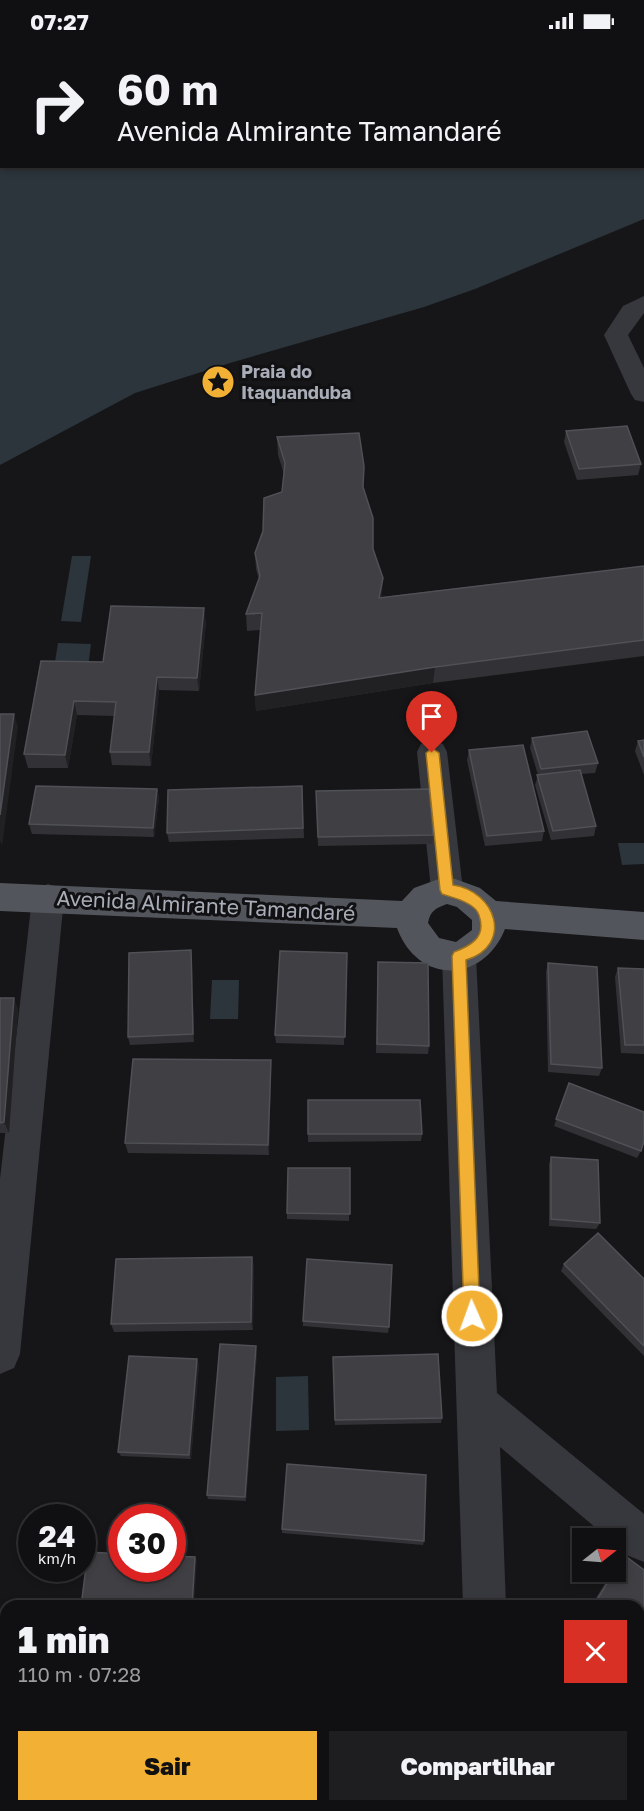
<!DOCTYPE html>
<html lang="pt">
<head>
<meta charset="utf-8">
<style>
	:root { --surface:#101012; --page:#1e1e20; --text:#f1f3f6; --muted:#9c9d9f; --line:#303032; --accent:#f2b134 }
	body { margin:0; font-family:"Golos Text",sans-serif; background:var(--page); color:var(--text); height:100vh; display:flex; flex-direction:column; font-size:22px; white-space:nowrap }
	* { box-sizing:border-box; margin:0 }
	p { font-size:20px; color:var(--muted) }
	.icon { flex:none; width:33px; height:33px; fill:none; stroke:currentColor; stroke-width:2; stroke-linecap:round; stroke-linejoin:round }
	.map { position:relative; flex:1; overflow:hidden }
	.side { position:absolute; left:0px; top:1558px; width:645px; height:212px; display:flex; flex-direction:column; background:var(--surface); border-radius:18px 18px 0 0; box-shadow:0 3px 9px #0003,0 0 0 2px var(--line) }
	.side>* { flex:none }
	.guide { position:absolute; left:0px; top:0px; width:645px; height:126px; box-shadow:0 3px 9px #0003,0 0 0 2px var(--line); background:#101012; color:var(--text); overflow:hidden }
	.needle { width:39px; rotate:73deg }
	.fabs { position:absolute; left:572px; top:1486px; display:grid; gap:12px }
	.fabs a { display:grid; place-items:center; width:54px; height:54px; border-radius:0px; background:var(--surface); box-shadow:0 3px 9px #0003,0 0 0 2px var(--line); font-size:30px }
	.speed { position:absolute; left:18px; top:1462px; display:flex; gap:12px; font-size:30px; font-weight:700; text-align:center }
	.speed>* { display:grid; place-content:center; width:78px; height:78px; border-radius:50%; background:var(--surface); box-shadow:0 3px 9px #0003,0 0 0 2px var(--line); line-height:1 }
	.speed small { font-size:15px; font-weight:400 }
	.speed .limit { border:9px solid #d22; background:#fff; color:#111 }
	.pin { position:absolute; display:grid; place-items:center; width:51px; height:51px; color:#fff; margin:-62px -26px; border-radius:50% 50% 50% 0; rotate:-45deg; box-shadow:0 0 6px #0007 }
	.pin .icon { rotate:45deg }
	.me { position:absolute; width:66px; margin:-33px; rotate:358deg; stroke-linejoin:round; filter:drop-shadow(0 0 4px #0008) }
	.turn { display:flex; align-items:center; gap:21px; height:126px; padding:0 18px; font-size:27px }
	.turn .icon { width:78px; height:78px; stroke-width:2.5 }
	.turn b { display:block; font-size:42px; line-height:51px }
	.round { display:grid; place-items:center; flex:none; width:63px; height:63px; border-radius:0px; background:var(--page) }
	.overview { display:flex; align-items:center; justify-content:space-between; height:102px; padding:0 18px }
	h1 { font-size:36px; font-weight:800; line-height:45px }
	.action { display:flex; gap:12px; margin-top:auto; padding:12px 18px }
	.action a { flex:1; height:69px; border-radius:0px; background:var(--accent); color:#111; font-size:24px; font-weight:800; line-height:69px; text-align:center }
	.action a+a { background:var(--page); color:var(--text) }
	.status { display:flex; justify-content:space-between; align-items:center; height:42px; padding:0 30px; background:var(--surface); direction:ltr }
	.status svg { height:16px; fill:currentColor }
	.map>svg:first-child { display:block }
</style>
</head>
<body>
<div class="status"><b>07:27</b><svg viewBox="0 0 49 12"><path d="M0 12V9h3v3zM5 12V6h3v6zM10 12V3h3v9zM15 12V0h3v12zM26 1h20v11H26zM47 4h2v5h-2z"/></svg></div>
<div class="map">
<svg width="644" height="1769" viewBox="0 0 644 1769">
	<rect width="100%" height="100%" fill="#161618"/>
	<g fill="#2c353c" fill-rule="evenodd">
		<path d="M0 0H644V177L475 247 424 265 230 321 135 351 0 423ZM2 2H644V124H2Z"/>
		<path d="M72 514H91L81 580 61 579Z"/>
		<path d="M58 601 91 602 88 626H54Z"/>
		<path d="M618 801H644V822L622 823Z"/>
		<path d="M212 938H239L238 977H210Z"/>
		<path d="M308 1334 309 1388 276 1389V1335Z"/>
	</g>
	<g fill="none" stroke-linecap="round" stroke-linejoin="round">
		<g fill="#37383d" fill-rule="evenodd">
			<path d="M644 254V271L628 293 644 326V360L635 358 631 352 604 293 623 264Z"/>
			<path d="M432 698 443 702 447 710 463 848 458 858 447 862 436 858 431 848 417 710 421 702Z"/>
			<path d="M48 842 60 846 64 856 20 1312 14 1326 0 1332V1137L32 856 36 846Z"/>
			<path d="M459 900 471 904 476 914 497 1351 644 1472V1520L629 1514 615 1502V1497H609L500 1405 506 1564H463L442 914 447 904Z"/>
			<path d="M468 1764H514L515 1769H469Z"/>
		</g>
		<path fill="#53555c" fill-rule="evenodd" d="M447 834 480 846 496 859 644 870V898L505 887C483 942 418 943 397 886L0 869V841L402 859 414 846ZM447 862 457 865 472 878V888L456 900 439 896 428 881C430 869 436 866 447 862Z"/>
	</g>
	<g fill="#323236">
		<path d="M566 389 641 422 638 433 577 438 564 400Z"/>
		<path d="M277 395 364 447 373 507 382 555 644 524V614L433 641 256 669 255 653 261 588 247 589 246 572 259 538 256 527 255 511 282 450 284 432 278 413Z"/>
		<path d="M206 580 199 649 159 648 151 724 112 723 110 710 115 674 77 673 68 726H28L24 712 103 620Z"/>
		<path d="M532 696 598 721 595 731 581 732 596 784 594 794 551 798 535 743 538 733 530 706Z"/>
		<path d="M644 698V733L635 709 638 699Z"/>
		<path d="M469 708 544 789 542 799 485 804 467 718Z"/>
		<path d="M302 744 304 796 169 800 167 791Z"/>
		<path d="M157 747 159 756 154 795 32 792 29 782Z"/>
		<path d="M316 749 433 793 432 802 318 804Z"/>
		<path d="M191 908 192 917 194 1000 130 1003 128 995Z"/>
		<path d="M347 911 344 1003 276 1001 275 993Z"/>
		<path d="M378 920 429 1004 428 1012 376 1011Z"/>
		<path d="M548 921 602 1026 599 1034 548 1030 546 930Z"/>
		<path d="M618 926 644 927V1012L621 1011 615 935Z"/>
		<path d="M0 956 18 967 9 1091H0Z"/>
		<path d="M271 1029 269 1113 128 1111 125 1101Z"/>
		<path d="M569 1041 641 1109 637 1116 554 1084Z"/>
		<path d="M308 1058 422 1092 421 1099 308 1100Z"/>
		<path d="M551 1115 600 1181 596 1187 549 1184V1122Z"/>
		<path d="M350 1126 349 1179 287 1177V1171Z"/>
		<path d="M564 1222 644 1237V1314L561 1229Z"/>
		<path d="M254 1223 253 1288 114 1290 111 1282Z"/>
		<path d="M303 1279 389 1285 388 1291 303 1284Z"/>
		<path d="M257 1310 246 1459 208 1457 207 1453Z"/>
		<path d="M333 1320 442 1376 441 1381 335 1383Z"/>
		<path d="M199 1322 191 1417 121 1414 118 1410Z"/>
		<path d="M282 1487 424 1499 423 1503 282 1491Z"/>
		<path d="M624 1513 644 1528V1611L639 1607V1564H591L612 1530H615V1524L620 1516Z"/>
	</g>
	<g fill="#212124">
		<path d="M383 536 382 553 379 572V556Z"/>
		<path d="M204 566 206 580 199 649 197 636Z"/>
		<path d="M435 625 433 641 256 669 255 653Z"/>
		<path d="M157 635 159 648 151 724 149 710Z"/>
		<path d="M74 659 77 673 68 726 65 713Z"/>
		<path d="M14 672 18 685 2 804 0 799V773Z"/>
		<path d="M157 747 159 756 154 795 153 786Z"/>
		<path d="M191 908 192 917 194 1000 193 992Z"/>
		<path d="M14 956 18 967 9 1091 4 1080Z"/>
		<path d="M271 1018V1029L269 1113 268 1103Z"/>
		<path d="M252 1215 254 1223 253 1288 251 1280Z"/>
		<path d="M256 1304 257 1310 246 1459 245 1455Z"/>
		<path d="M197 1317 199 1322 191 1417 189 1413Z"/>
		<path d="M195 1515 197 1518 194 1564H192Z"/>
	</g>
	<g fill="#3f3f44" stroke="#4f5156" stroke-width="1.5">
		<path d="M627 384 641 422 579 427 566 389Z"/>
		<path d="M359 391 364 424 363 445 373 476V507L383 536 379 556 644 524V598L435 625 255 653 262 571 246 572 260 534 255 511 263 489 264 456 282 450 285 421 277 395Z"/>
		<path d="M111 564 204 566 197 636 157 635 149 710H110L116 660 74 659 65 713 24 712 41 619 103 620Z"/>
		<path d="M0 672H14L0 773Z"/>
		<path d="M587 689 598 721 541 727 532 696Z"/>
		<path d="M644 698V715L638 699Z"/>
		<path d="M523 703 544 789 487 794 469 708Z"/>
		<path d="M580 728 596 784 553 789 537 733Z"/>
		<path d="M36 744 157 747 153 786 29 782Z"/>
		<path d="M302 744 303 786 167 791 168 748Z"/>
		<path d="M429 747 433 793 318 795 316 749Z"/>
		<path d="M191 908 193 992 128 995 129 911Z"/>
		<path d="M280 909 347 911 345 995 275 993Z"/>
		<path d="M378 920 428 921 429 1004 377 1002Z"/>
		<path d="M548 921 597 925 602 1026 551 1022Z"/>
		<path d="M618 926 644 927V1003H625Z"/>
		<path d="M0 956H14L4 1080 0 1081Z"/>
		<path d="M133 1017 271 1018 268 1103 125 1101Z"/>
		<path d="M569 1041 644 1070V1099L641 1109 556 1077Z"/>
		<path d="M308 1058H420L422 1092H308Z"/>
		<path d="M551 1115 598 1118 600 1181 551 1177Z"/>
		<path d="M288 1126H350V1172L287 1171Z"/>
		<path d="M598 1191 644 1237V1304L564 1222Z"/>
		<path d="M252 1215 251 1280 111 1282 116 1217Z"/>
		<path d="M307 1217 392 1223 389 1285 303 1279Z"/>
		<path d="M220 1302 256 1304 245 1455 207 1453Z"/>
		<path d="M438 1312 442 1376 335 1378 333 1315Z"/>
		<path d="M129 1314 197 1317 189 1413 118 1410Z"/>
		<path d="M287 1422 426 1433 424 1499 282 1487Z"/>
		<path d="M88 1510 122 1512V1527H172V1514L195 1515 192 1564H81Z"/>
		<path d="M624 1513 644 1528V1606L639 1602V1564H593L614 1530H615V1528Z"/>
		<path d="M47 1764H258V1769H46Z"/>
	</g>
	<path fill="#f2b134" stroke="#9d7322" stroke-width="1.5" d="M432 706 439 711 453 843C496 849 514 903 466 918L480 1274 478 1279 472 1282 467 1279 464 1274 452 914 454 910C470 904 485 896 480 877 479 871 477 868 473 865 463 857 453 856 442 852L440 848 426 711Z"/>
	<defs>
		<symbol id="sight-disc" viewBox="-11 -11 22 22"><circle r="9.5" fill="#f2b134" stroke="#111113"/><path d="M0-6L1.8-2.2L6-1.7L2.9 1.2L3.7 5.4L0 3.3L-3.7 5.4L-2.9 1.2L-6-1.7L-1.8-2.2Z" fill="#111"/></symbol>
	</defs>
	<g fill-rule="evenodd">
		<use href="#sight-disc" x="199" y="321" width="38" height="38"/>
	</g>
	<g text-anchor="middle" stroke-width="6" stroke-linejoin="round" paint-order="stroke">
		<g font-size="18" font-weight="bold" fill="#a8adb8" stroke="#111113" text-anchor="start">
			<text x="241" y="336">Praia do<tspan x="241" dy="21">Itaquanduba</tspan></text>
		</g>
		<g font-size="21" fill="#a8adb8" stroke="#111113">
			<text transform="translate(206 864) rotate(3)" y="7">Avenida Almirante Tamandaré</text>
		</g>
	</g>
</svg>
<div class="fabs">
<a><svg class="needle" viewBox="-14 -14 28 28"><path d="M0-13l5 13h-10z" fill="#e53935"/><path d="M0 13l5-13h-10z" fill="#9c9d9f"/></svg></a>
</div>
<div class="speed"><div>24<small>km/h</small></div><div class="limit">30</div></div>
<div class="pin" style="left:432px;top:711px;background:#d93025"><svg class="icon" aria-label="arrive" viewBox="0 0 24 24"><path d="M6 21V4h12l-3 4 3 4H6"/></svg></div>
<svg class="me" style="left:472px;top:1274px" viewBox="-20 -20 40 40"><circle r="17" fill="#f2b134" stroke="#fff" stroke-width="3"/><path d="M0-11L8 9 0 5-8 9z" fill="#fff"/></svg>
<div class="guide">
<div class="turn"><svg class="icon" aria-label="right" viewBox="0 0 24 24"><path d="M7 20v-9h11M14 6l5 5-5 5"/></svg><div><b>60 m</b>Avenida Almirante Tamandaré</div></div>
</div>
<section class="side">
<div class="overview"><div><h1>1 min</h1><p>110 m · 07:28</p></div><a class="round" style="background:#d93025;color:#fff"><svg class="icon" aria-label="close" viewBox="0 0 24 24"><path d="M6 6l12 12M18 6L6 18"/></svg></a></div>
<div class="action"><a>Sair</a><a>Compartilhar</a></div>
</section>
</div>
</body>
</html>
